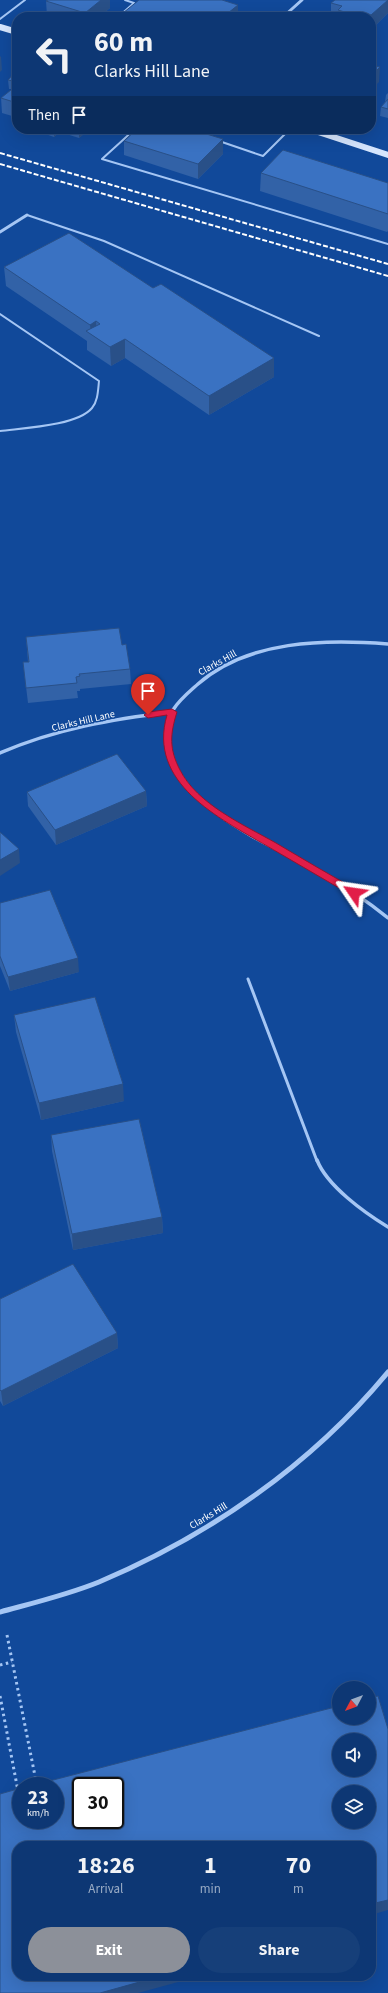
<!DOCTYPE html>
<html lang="en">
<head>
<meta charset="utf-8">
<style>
	:root { --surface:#0d3774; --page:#163f79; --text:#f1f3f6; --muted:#9aacc5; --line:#2d5186; --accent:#8c9099 }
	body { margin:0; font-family:"Source Sans 3",sans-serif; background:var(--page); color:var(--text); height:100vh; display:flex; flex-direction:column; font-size:15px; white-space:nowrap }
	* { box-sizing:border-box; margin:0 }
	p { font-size:13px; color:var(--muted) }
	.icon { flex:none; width:22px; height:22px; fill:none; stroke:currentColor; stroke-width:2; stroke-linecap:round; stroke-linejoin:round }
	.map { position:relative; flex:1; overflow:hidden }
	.details { position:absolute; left:12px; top:1841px; width:364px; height:140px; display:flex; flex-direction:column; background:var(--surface); border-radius:16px; box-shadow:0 4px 16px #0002,0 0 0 1px var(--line) }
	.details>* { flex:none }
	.top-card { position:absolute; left:12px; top:12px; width:364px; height:122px; border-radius:16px; box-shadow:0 4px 16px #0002,0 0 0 1px var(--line); background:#0d3774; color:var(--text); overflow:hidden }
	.needle { width:26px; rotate:229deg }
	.controls { position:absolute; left:332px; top:1681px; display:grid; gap:8px }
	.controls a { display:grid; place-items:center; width:44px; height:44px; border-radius:50%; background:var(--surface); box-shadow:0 4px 16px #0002,0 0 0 1px var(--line); font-size:20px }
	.speed { position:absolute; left:12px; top:1777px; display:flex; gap:8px; font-size:20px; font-weight:700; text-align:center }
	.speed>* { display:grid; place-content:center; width:52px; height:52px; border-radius:50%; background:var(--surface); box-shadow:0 4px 16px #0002,0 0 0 1px var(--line); line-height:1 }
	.speed small { font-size:10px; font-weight:400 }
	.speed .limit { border:2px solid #111; border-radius:6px; background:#fff; color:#111 }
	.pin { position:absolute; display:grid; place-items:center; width:34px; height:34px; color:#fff; margin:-41px -17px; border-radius:50% 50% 50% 0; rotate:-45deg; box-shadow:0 0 4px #0007 }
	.pin .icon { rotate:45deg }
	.me { position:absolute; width:44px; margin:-22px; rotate:302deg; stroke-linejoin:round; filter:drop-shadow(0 0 3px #0008) }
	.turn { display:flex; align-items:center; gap:14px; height:84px; padding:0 16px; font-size:18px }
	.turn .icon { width:52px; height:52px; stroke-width:2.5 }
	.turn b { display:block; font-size:28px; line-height:34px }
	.then { display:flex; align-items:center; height:38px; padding:0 16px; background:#0003; gap:8px; font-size:15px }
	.eta { display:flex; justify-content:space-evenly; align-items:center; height:68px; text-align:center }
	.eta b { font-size:24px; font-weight:700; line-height:28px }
	.action { display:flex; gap:8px; margin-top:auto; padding:8px 16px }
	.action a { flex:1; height:46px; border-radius:24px; background:var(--accent); color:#fff; font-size:16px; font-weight:700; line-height:46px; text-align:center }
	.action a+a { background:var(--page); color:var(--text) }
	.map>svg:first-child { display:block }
</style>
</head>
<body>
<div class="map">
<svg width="388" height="1993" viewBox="0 0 388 1993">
	<rect width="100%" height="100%" fill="#11499a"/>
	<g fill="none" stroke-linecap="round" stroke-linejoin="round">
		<g stroke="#a5c6f4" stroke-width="3" stroke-dasharray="2.5 3.5" stroke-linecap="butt">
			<path d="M7 1635 37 1786"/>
			<path d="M0 1665 12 1662"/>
			<path d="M0 1696 18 1791"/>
		</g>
		<g stroke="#a5c6f4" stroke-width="2">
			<path d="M118 17 134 3 125 0"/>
			<path d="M0 19 25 0"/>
			<path d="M135 129 102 159 388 244"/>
			<path d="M219 141 263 156 290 129"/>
			<path d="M27 215 104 241 319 336"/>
			<path d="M0 314 99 381C98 390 98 401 92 408 77 426 23 428 0 431"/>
		</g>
		<path stroke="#a5c6f4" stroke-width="3" d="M248 979 317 1161"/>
		<path stroke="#a5c6f4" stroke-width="3.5" d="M317 1160C327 1186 365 1213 388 1227"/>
		<g stroke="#a5c6f4" stroke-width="3">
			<path d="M283 17 302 0"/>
			<path d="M0 232 27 215"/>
		</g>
		<g stroke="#a5c6f4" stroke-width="3.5">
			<path d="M388 644C325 639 248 640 198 684 189 692 179 700 173 710 166 721 167 736 169 748 185 812 266 842 318 871 343 885 366 900 388 918"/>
			<path d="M0 753C55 729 113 719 172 712"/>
		</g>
		<path stroke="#a5c6f4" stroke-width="5" d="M0 1612C33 1603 67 1595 99 1582 210 1535 311 1465 388 1372"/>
		<g stroke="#d5e5fd" stroke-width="6">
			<path d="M0 27 17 32"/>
			<path d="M309 129 388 155"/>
		</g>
		<g stroke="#fff" stroke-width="2" stroke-dasharray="5 2" stroke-linecap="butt">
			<path d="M0 153 388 264"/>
			<path d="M0 164 388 276"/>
		</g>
	</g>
	<g fill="#3262a7">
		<path d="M48 0H110V8L99 17H50L47 16 46 1Z"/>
		<path d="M388 0V13L371 30V17H331V3Z"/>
		<path d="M17 70V124L12 123V116L2 113 1 98 12 89H9L8 80Z"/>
		<path d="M388 93V118L380 116 381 107 385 102 386 95Z"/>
		<path d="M31 129H90L79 138 60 132 54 137Z"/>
		<path d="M124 141 223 154 198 179 124 155Z"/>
		<path d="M261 173 388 183V231L387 232 260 191Z"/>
		<path d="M4 267 274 377 209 415 125 358 111 366 87 350V341L6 286Z"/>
		<path d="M26 637 122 645 130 669 131 684 80 689V691H77L78 698 28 703 23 662H28Z"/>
		<path d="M146 791 147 806 56 845 28 806 27 792Z"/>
		<path d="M0 903 79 972 10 991 0 966Z"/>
		<path d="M14 1015 124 1101 41 1120 16 1032Z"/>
		<path d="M51 1135 162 1217 163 1233 73 1250 52 1151Z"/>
		<path d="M0 1299 117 1333 118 1348 3 1406 0 1401Z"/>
	</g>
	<g fill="#295088">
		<path d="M101 0H110V8L99 17H85V13Z"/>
		<path d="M388 0V13L371 30V15Z"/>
		<path d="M238 5V17H223Z"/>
		<path d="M362 12 361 17H358V16Z"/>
		<path d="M1 56 2 70 0 72V57Z"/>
		<path d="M380 67 379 82 371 90V76Z"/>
		<path d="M54 129H60V132L54 137Z"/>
		<path d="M79 129H90L79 138Z"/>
		<path d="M223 139V154L198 179V164Z"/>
		<path d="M96 321 97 338 91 334 90 325Z"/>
		<path d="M125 339V358L111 366 110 347Z"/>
		<path d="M274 358V377L209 415V396Z"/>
		<path d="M146 791 147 806 56 845 55 830Z"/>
		<path d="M19 849 20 863 0 876V860Z"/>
		<path d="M78 958 79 972 10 991 8 977Z"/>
		<path d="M123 1084 124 1101 41 1120 39 1103Z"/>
		<path d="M162 1217 163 1233 73 1250 72 1234Z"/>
		<path d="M117 1333 118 1348 3 1406 1 1391Z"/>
		<path d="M388 1900V1910L371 1915V1904Z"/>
		<path d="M161 1976H200L138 1993H100Z"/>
	</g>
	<g fill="#3a72c2" stroke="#295088" fill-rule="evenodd">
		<path d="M48 0H101L85 13 46 1Z"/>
		<path d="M139 0H222L238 5 223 17H118Z"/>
		<path d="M335 0H388L371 15 362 12 358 16 338 10 342 6 331 3Z"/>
		<path d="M371 65 380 67 371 76Z"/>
		<path d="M17 70V82L8 80Z"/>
		<path d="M17 85V110L11 108 17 103 1 98Z"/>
		<path d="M388 99V109L381 107Z"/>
		<path d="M137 129H190L223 139 198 164 124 141Z"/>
		<path d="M283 150 388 183V214L261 173Z"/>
		<path d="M69 233 153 288 161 284 274 358 209 396 125 339 110 347 86 331 100 324 96 321 90 325 4 267Z"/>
		<path d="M119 628 122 645 126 644 130 669 79 674 80 676 76 677 77 683 26 688 23 662H29L26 637Z"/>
		<path d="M117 754 146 791 55 830 27 792Z"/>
		<path d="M0 832 19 849 0 860Z"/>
		<path d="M50 890 78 958 8 977 0 956V903Z"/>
		<path d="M95 997 123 1084 39 1103 14 1015Z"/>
		<path d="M139 1119 162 1217 72 1234 51 1135Z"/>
		<path d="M73 1264 117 1333 1 1391 0 1390V1299Z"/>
		<path d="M378 1696 388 1729V1900L371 1904V1846H17V1976H161L100 1993H0V1794L21 1788V1820H55V1786H30L339 1706V1718H369V1698ZM339 1740H369V1770H339ZM81 1786H115V1820H81ZM339 1792H369V1822H339Z"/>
	</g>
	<path fill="#e11d48" stroke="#92132f" d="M172 709 177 712C170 734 169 749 180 770 197 804 244 825 276 843 303 859 330 875 357 890V895H351C323 879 295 862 267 846 219 818 147 783 167 715L148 718 144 715 148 712Z"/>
	<g text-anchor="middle" stroke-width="3" stroke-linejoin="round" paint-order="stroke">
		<g font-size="10" fill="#fff" stroke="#11499a">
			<text transform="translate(217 662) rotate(-29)" y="4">Clarks Hill</text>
			<text transform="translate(83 720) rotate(-13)" y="4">Clarks Hill Lane</text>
			<text transform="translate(208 1515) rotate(-31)" y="4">Clarks Hill</text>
		</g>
	</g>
</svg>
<div class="controls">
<a><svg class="needle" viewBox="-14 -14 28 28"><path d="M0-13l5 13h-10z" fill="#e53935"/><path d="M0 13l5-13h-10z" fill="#9aacc5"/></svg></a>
<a><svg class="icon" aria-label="sound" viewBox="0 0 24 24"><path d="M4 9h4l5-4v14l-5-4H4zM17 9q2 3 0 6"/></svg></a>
<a><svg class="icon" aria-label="layers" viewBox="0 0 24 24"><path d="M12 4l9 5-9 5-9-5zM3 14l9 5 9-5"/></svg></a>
</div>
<div class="speed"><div>23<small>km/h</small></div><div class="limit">30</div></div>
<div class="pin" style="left:148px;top:715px;background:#d93025"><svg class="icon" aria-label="arrive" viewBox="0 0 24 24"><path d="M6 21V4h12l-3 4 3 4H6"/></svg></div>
<svg class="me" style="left:354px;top:893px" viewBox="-20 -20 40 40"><path d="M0-17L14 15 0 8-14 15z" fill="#e11d48" stroke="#fff" stroke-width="4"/></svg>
<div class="top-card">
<div class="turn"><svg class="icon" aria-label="left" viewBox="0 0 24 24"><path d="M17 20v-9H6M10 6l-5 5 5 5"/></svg><div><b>60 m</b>Clarks Hill Lane</div></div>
<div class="then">Then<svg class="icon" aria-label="arrive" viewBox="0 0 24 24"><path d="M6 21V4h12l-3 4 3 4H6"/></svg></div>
</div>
<section class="details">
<div class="eta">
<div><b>18:26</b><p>Arrival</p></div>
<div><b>1</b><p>min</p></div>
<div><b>70</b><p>m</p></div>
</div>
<div class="action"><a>Exit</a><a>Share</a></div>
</section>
</div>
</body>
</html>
